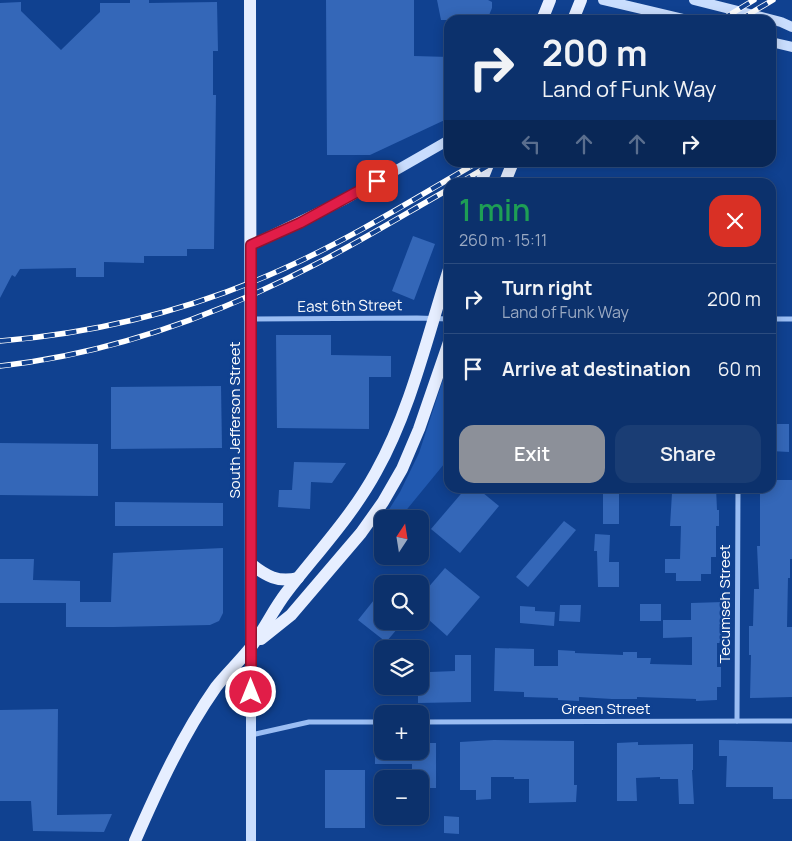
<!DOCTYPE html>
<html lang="en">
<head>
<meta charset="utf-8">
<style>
	:root { --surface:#0c316c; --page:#1a3d74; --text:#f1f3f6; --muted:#9aa9c2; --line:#2c4c7f; --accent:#8c9099 }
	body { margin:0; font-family:Manrope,sans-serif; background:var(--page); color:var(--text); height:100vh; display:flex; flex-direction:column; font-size:19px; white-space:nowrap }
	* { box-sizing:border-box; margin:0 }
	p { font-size:16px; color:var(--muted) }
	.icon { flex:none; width:28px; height:28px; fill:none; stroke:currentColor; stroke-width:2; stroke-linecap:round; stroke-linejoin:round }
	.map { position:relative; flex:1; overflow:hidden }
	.panel { position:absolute; left:444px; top:178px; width:332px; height:315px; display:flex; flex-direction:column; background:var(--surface); border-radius:15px; box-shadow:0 2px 12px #0003,0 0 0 1px var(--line) }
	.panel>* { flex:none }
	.top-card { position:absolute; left:444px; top:15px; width:332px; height:152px; border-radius:15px; box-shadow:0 2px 12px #0003,0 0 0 1px var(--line); background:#0c316c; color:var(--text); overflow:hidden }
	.needle { width:32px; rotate:12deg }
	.tools { position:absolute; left:374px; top:510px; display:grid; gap:10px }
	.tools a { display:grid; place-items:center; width:55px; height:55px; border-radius:10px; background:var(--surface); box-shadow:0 2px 12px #0003,0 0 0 1px var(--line); font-size:25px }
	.pin { position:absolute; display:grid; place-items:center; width:42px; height:42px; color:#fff; margin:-21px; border-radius:10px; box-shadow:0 2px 8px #0006 }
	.me { position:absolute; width:55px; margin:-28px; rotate:0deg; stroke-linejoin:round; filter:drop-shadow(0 0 4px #0008) }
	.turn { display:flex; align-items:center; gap:18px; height:105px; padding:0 15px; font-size:22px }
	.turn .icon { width:65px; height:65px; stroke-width:2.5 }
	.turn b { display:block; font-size:35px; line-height:42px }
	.lanes { display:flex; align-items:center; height:48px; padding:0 15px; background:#0003; justify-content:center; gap:25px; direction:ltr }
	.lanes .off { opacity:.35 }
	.round { display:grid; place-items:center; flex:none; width:52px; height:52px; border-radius:15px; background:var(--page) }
	.headline { display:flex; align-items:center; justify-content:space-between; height:85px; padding:0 15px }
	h1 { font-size:30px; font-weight:600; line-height:38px; color:#1e9e55 }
	.button { display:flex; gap:10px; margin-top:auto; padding:10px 15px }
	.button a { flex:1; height:58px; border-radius:15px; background:var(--accent); color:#fff; font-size:20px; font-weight:600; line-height:58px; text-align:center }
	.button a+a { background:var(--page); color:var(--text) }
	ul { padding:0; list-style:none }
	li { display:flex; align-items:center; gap:15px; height:70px; padding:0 15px; border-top:1px solid var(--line) }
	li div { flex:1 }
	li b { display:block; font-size:19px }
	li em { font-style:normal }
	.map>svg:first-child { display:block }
</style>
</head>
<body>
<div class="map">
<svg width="792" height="841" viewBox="0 0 792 841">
	<rect width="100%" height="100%" fill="#104190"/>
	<path fill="#2159b0" d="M449 361V458L399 519H383L400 492 419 453Z"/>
	<g fill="#3467b8">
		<path d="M130 0H149V3L217 2 218 51H213V95H216L214 249H187V256H144V263L104 262V277H76V268L20 269 15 277 12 275 0 298V3L21 2V11L61 50 100 12V3H130Z"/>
		<path d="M326 0H414V56L449 57V118L370 155H327Z"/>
		<path d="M437 0H488L492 2V8L487 20H441Z"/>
		<path d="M413 236 435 244 414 300 392 291Z"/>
		<path d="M276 335H331V355L391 356V377H369V429L277 428Z"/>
		<path d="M221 386 222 448 111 449V387Z"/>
		<path d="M771 424H789V452L771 451Z"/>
		<path d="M0 443 98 444V496L0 495Z"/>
		<path d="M294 462 346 463 332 483 311 482 310 509 278 507 279 490H292Z"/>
		<path d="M771 480H792V559H790V578H788L787 627H792V697L750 698 751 655H749V626H753L754 589H759L757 546H760V488H771Z"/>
		<path d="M466 488H477L499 506 460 553 431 529Z"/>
		<rect x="603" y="488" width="16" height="36"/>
		<path d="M681 488H716L717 510H719V526H716V557H711V574H701V581H676V573H665V559H680L681 526H670L672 493H682Z"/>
		<path d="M115 502 223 503V526H115Z"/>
		<path d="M564 521 576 530 528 587 516 577Z"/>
		<path d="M595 534 610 535 609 562H619V587H598L597 551H594Z"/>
		<path d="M223 548V613L219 621 210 625 114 627H66V603H0V559H34L33 580 80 581V602H111L113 553Z"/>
		<path d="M445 568 480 597 447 636 420 612V597Z"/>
		<path d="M382 590V621H404L386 642 358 620Z"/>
		<path d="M723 602 724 643H717V667H721V687H717V700L696 701V699L637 697V699H612L579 697V701L558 700V698L524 697V692L494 691 495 648 534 649V666H558V650L575 651V653L623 655V652H637V658H651L650 664 692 665V637L663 638V620H691V603Z"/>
		<rect x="640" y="604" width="21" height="17"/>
		<path d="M560 605H581L580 622 559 621Z"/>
		<path d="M520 606 535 607V611L555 612 554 626 520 623Z"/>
		<path d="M455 655H471V702L418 703V686L420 685H430V672L455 671Z"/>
		<path d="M58 709 57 815 112 814 104 832 33 831 31 801H0V710Z"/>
		<path d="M494 740 574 741V785H577L576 802 529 803V779H514V777H491V799L476 800V790H460V742Z"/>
		<path d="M719 740 792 742V799H773V787H726L727 756H719Z"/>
		<path d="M638 742V745L693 744V770H692L694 804H679L678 779H660V777L636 778 637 801H617V743Z"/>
		<path d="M420 743H436V788H420V779H412V764H375V751H420Z"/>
		<rect x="325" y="770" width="40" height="58"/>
		<path d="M444 816 459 817V834L444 833Z"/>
	</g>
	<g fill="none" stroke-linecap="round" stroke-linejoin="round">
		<g stroke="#9abdf3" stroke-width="5">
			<path d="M252 319 417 318 449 319"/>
			<path d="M771 319H792"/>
			<path d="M737 721 738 488"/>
			<path d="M420 722 792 721"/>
			<path d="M251 735 309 722H382"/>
		</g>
		<g stroke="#c9ddfd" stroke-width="10">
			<path d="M603 0 688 20"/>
			<path d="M694 0 781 22 792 27"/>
			<path d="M771 42 792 47"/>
			<path d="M251 245 346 199 449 140"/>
			<path d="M251 841V646"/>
		</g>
		<g stroke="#e6eeff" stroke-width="12">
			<path d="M250 0 251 646"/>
			<path d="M542 20 550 0"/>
			<path d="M573 20 581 0"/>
			<path d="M481 182 489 162"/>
			<path d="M505 182 513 162"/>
			<path d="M251 564C266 576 278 583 298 578"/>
			<path d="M261 639 291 615 361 533 383 502 402 469 419 429 449 342"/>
			<path d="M135 841C158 788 183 734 216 687 227 673 240 661 251 647 264 630 273 610 286 593 317 553 352 516 376 472 411 409 427 337 449 269"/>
		</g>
		<defs>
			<g id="rail">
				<path d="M721 20 754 0"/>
				<path d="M739 20 773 0"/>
				<path d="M461 182 495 162"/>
				<path d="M0 341C98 333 195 309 285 268 352 238 414 199 478 162"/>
				<path d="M0 366C110 354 218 315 316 264 361 241 405 214 449 189"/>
			</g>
		</defs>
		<use href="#rail" stroke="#fff" stroke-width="5.5"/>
		<use href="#rail" stroke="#104190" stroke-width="4" stroke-dasharray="11" stroke-linecap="butt"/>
	</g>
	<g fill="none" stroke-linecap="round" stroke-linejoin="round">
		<defs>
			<path id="route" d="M251 692V245L300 223 377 181"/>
		</defs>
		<use href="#route" stroke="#92132f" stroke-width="12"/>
		<use href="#route" stroke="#e11d48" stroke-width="9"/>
	</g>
	<g text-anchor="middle" stroke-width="5" stroke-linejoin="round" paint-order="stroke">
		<g font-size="15" fill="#fff" stroke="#104190">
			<text transform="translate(350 306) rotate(-1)" y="5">East 6th Street</text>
			<text transform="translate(235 420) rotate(-90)" y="5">South Jefferson Street</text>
			<text transform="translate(725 604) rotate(-90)" y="5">Tecumseh Street</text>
			<text x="606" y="714">Green Street</text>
		</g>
	</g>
</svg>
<div class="tools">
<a><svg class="needle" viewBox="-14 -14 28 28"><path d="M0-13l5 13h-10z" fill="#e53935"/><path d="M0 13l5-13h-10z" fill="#9aa9c2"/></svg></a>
<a><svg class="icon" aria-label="search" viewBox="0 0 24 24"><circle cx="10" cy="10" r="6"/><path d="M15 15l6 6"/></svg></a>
<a><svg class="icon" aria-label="layers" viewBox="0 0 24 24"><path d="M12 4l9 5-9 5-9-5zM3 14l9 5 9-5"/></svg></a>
<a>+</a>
<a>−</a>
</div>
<div class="pin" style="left:377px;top:181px;background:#d93025"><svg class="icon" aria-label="arrive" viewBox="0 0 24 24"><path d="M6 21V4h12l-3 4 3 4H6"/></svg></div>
<svg class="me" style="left:251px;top:692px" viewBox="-20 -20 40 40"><circle r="17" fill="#e11d48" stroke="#fff" stroke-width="3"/><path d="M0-11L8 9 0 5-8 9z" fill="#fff"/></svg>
<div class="top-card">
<div class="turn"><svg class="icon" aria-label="right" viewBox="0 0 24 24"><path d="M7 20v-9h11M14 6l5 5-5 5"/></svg><div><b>200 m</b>Land of Funk Way</div></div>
<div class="lanes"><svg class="icon off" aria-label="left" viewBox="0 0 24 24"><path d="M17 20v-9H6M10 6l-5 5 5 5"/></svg><svg class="icon off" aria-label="ahead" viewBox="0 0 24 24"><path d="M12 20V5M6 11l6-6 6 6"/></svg><svg class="icon off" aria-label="ahead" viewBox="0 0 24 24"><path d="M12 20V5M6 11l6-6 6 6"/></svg><svg class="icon" aria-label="right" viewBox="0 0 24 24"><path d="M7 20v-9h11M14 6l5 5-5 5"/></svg></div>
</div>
<section class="panel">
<div class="headline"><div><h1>1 min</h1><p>260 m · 15:11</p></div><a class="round" style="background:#d93025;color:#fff"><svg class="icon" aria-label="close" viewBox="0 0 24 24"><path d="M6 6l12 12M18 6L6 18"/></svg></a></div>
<ul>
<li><svg class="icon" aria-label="right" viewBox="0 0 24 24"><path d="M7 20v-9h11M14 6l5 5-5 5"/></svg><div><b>Turn right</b><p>Land of Funk Way</p></div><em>200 m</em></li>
<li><svg class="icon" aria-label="arrive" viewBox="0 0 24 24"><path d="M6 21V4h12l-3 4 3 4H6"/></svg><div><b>Arrive at destination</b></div><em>60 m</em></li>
</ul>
<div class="button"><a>Exit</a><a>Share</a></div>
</section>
</div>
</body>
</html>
